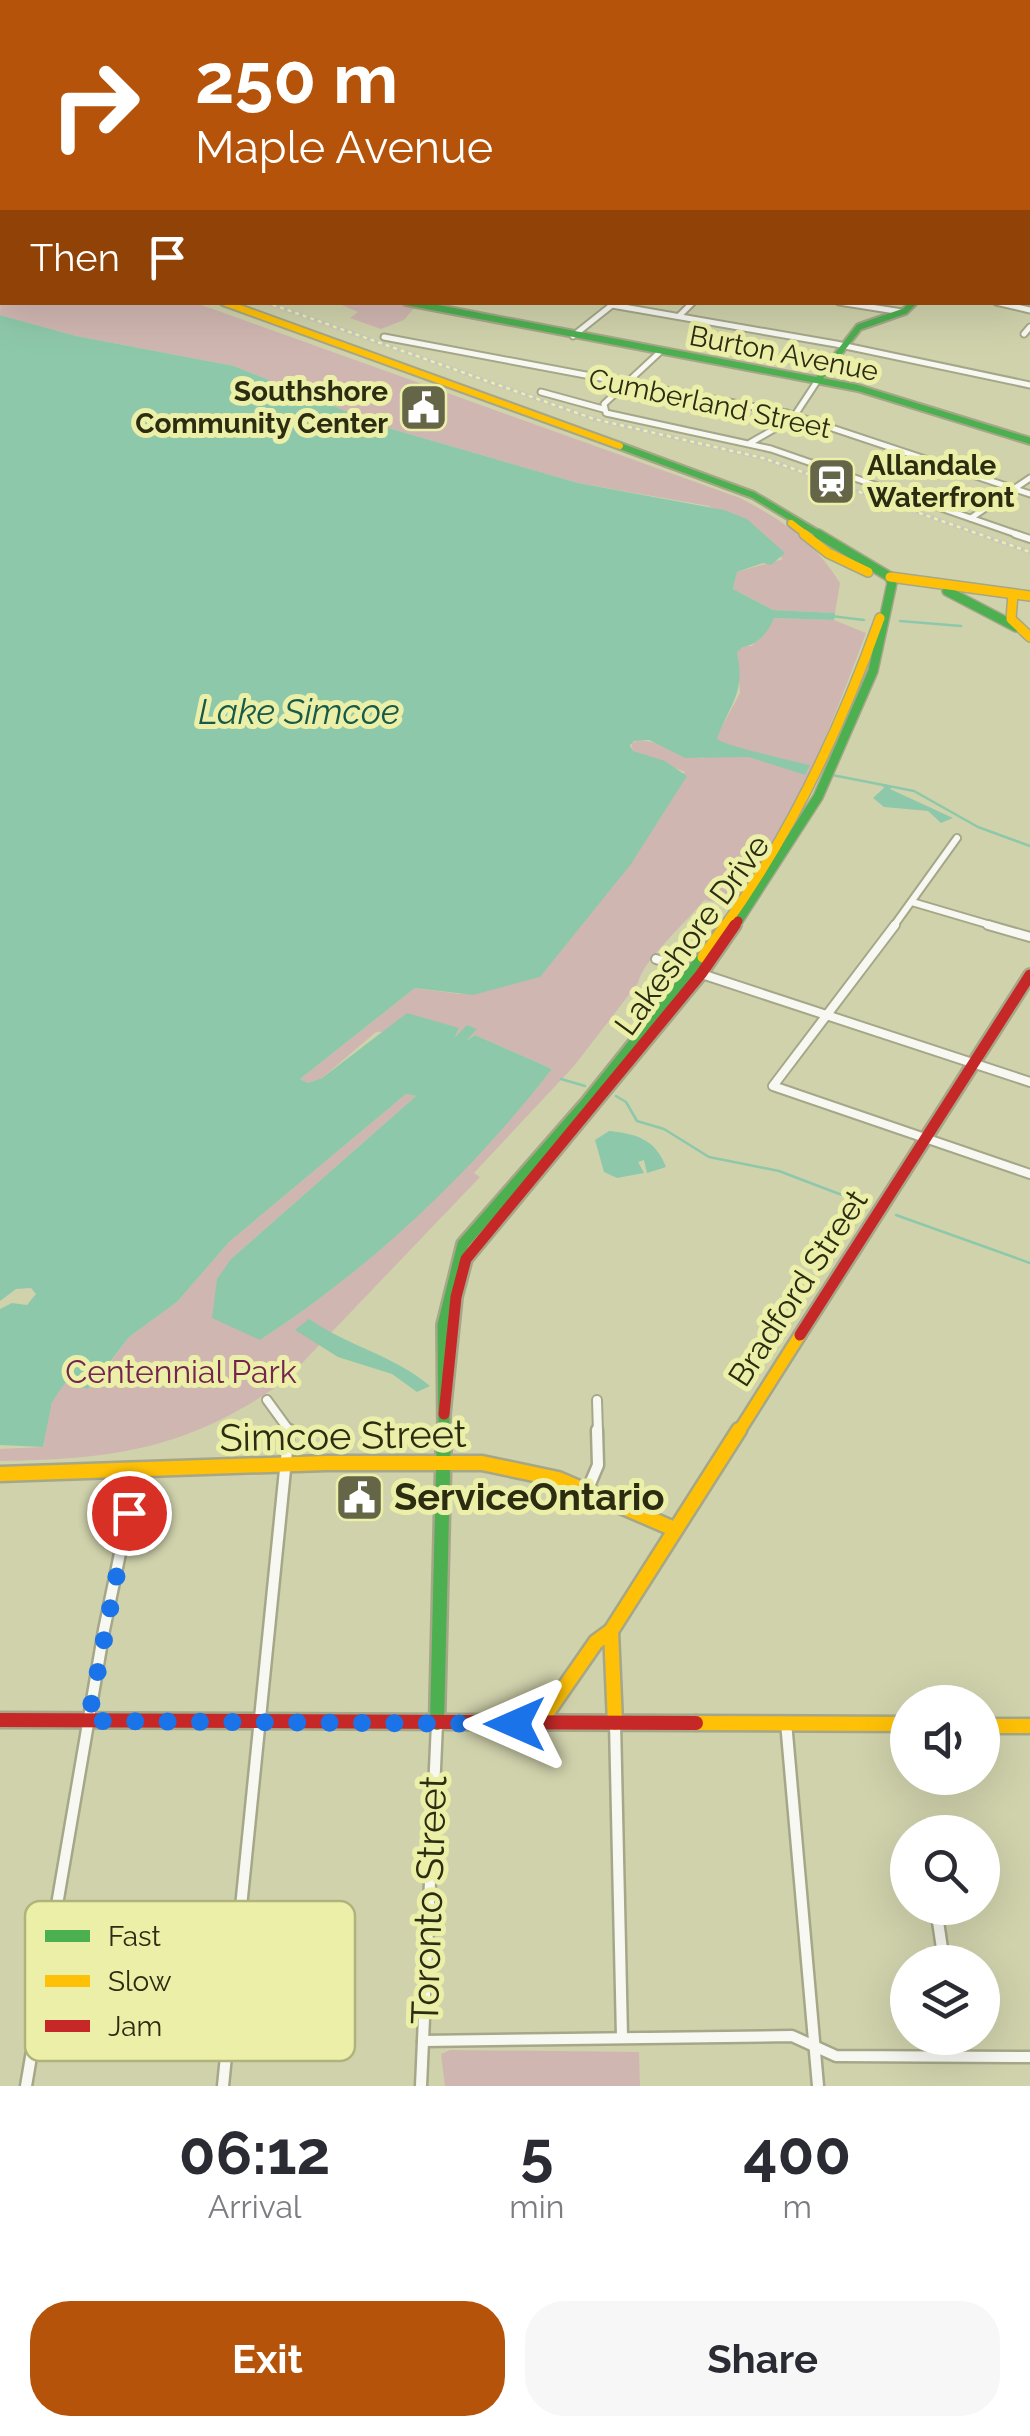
<!DOCTYPE html>
<html lang="en">
<head>
<meta charset="utf-8">
<style>
	:root { --surface:#fff; --page:#f7f7f7; --text:#2b2b33; --muted:#7c7c81; --accent:#b45309 }
	body { margin:0; font-family:Raleway,sans-serif; background:var(--page); color:var(--text); height:100vh; display:flex; flex-direction:column; font-size:38px; white-space:nowrap }
	* { box-sizing:border-box; margin:0 }
	p { font-size:32px; color:var(--muted) }
	.icon { flex:none; width:55px; height:55px; fill:none; stroke:currentColor; stroke-width:2; stroke-linecap:round; stroke-linejoin:round }
	.map { position:relative; height:2086px; overflow:hidden }
	.drawer { display:flex; flex-direction:column; background:var(--surface); flex:1 }
	.drawer>* { flex:none }
	.hud { position:absolute; left:0px; top:0px; width:1030px; height:305px; box-shadow:0 10px 40px #0002; background:#b45309; color:#fff; overflow:hidden }
	.fabs { position:absolute; left:890px; top:1685px; display:grid; gap:20px }
	.fabs a { display:grid; place-items:center; width:110px; height:110px; border-radius:50%; background:var(--surface); box-shadow:0 10px 40px #0002; font-size:50px }
	.pin { position:absolute; display:grid; place-items:center; width:85px; height:85px; color:#fff; margin:-42px; border:5px solid #fff; border-radius:50%; box-shadow:0 2px 10px #0007 }
	.me { position:absolute; width:110px; margin:-55px; rotate:270deg; stroke-linejoin:round; filter:drop-shadow(0 0 8px #0008) }
	.turn { display:flex; align-items:center; gap:35px; height:210px; padding:0 30px; font-size:45px }
	.turn .icon { width:130px; height:130px; stroke-width:2.5 }
	.turn b { display:block; font-size:70px; line-height:85px }
	.then { display:flex; align-items:center; height:95px; padding:0 30px; background:#0003; gap:20px; font-size:38px }
	.eta { display:flex; justify-content:space-evenly; align-items:center; height:170px; text-align:center }
	.eta b { font-size:60px; font-weight:700; line-height:70px }
	.action { display:flex; gap:20px; margin-top:auto; padding:20px 30px }
	.action a { flex:1; height:115px; border-radius:40px; background:var(--accent); color:#fff; font-size:40px; font-weight:700; line-height:115px; text-align:center }
	.action a+a { background:var(--page); color:var(--text) }
	.map>svg:first-child { display:block }
</style>
</head>
<body>
<div class="map">
<svg width="1030" height="2086" viewBox="0 0 1030 2086">
	<rect width="100%" height="100%" fill="#d0d2ac"/>
	<g fill="#d0b6b1">
		<path d="M2 265V302L196 303 740 498C781 519 815 542 840 583L835 613 773 610 733 589 737 572 783 559 709 506 578 483 385 427 234 366 76 336 0 315Z"/>
		<path d="M337 303H393L414 308 404 320 381 329 350 318 358 312Z"/>
		<path d="M774 618 834 620 866 633C836 714 788 840 733 905L704 900C688 921 642 961 638 983L574 1066 474 1173 480 1177 286 1380C189 1449 116 1459 0 1461V1449L43 1447 52 1401 65 1383 110 1363 129 1337 177 1302 229 1242 406 1094 416 1096 231 1259 260 1340C371 1268 470 1173 552 1069L475 1035 465 1041 476 1029 467 1026 455 1037 459 1029 376 1032 322 1078 308 1083 300 1079 415 988 460 994 483 992 685 772 633 751 631 743C655 733 677 761 705 758L740 693 737 653 742 646H752Z"/>
		<path d="M450 2050 639 2052 640 2086H445L441 2054Z"/>
	</g>
	<g fill="#8ec8aa">
		<path d="M0 315 76 336 234 366 385 427 578 483 724 510 747 519 785 553 771 565 763 563 737 572 733 589 773 610 835 613 834 620 774 618C768 633 757 645 742 647L737 653C746 693 730 703 717 739 723 745 795 762 810 765L805 775 749 757 685 758 649 740 634 741 630 745 633 751 665 761 687 776 631 864 540 977 473 995 415 988 300 1079 308 1083 322 1078 407 1013 459 1028 455 1037 467 1025 477 1029 466 1041 475 1035 552 1069C471 1173 371 1268 260 1340L212 1318 217 1279 231 1259 416 1096 406 1094 229 1242 177 1302 129 1337 110 1362 96 1369 88 1389 65 1383 52 1402 43 1447 0 1445V1309L12 1303 27 1305 36 1294 31 1288 16 1289 0 1301Z"/>
		<path d="M882 784 893 786 890 789 953 818 941 823 928 811 884 807 873 798 884 788Z"/>
		<path d="M609 1131C637 1134 655 1139 666 1167L647 1173 644 1160 638 1162 644 1173 617 1178 604 1172 595 1140Z"/>
		<path d="M309 1319C348 1346 393 1355 430 1386L417 1392 392 1374 338 1357 295 1330Z"/>
	</g>
	<g fill="none" stroke-linecap="round" stroke-linejoin="round">
		<g stroke="#8ec8aa" stroke-width="2.5">
			<path d="M831 616 864 620"/>
			<path d="M900 621 961 626"/>
			<path d="M832 775 914 791 978 827 1030 846"/>
			<path d="M561 1079 585 1086"/>
			<path d="M616 1096 626 1102 637 1121 664 1129 709 1157 779 1171 863 1203"/>
			<path d="M896 1215 1030 1263"/>
		</g>
		<defs>
			<g id="street-far4">
				<path d="M358 0 382 2"/>
				<path d="M123 2 128 0"/>
				<path d="M318 2 322 0"/>
			</g>
			<g id="street-far3">
				<path d="M839 302 902 312"/>
				<path d="M996 302 1030 310"/>
				<path d="M612 305 836 344 1030 385"/>
				<path d="M679 316 693 302"/>
				<path d="M1024 334 1030 327"/>
				<path d="M573 336 612 305"/>
				<path d="M384 337 787 413 1030 494"/>
				<path d="M660 352 604 404 606 413 771 449 1022 536"/>
				<path d="M541 392 603 409"/>
				<path d="M750 443 793 418 818 380"/>
				<path d="M971 518 1030 478"/>
			</g>
			<g id="street-far2">
				<path d="M1015 534 1030 539"/>
				<path d="M912 902 997 927"/>
				<path d="M893 927 957 838"/>
			</g>
			<g id="street-far1">
				<path d="M895 925 773 1086 1030 1174"/>
				<path d="M988 925 1030 937"/>
				<path d="M656 959 1030 1082"/>
				<path d="M267 1400 291 1433"/>
				<path d="M597 1400 598 1433"/>
			</g>
			<g id="street">
				<path d="M587 1491 598 1465 597 1430"/>
				<path d="M786 1722 818 2086"/>
				<path d="M615 1723 622 2037"/>
				<path d="M936 1908 944 1962"/>
				<path d="M954 2038 957 2056"/>
				<path d="M423 2041 792 2036 836 2056 1030 2057"/>
				<path d="M26 2086 104 1630 137 1472"/>
				<path d="M223 2086 289 1430"/>
				<path d="M421 2086 437 1723"/>
			</g>
			<g id="fast-far3">
				<path d="M406 302 858 388 1030 441"/>
				<path d="M818 380 859 327 905 311 914 302"/>
				<path d="M620 446 753 495 822 536"/>
			</g>
			<g id="fast-far2">
				<path d="M947 591 1016 627"/>
				<path d="M738 921 818 797 873 671 892 583 890 577 818 534"/>
			</g>
			<path id="fast-far1" d="M444 1433 443 1325 463 1244 587 1102 703 957"/>
			<path id="fast" d="M437 1723 444 1430"/>
			<g id="slow-far3">
				<path d="M223 302 620 446"/>
				<path d="M791 523 808 536"/>
			</g>
			<g id="slow-far2">
				<path d="M804 534 828 553 868 572"/>
				<path d="M890 577 1030 596"/>
				<path d="M1013 594 1011 619 1030 637"/>
				<path d="M724 927C792 833 841 727 880 618"/>
			</g>
			<g id="slow-far1">
				<path d="M703 957 726 925"/>
				<path d="M738 1433 800 1335"/>
			</g>
			<g id="slow">
				<path d="M0 1474 326 1463H482L558 1479 674 1529"/>
				<path d="M611 1631 615 1723"/>
				<path d="M696 1723 908 1724"/>
				<path d="M539 1724 596 1642 611 1631 739 1430"/>
				<path d="M982 1726H1030"/>
			</g>
			<path id="jam-far2" d="M734 927 738 921"/>
			<g id="jam-far1">
				<path d="M800 1335 1030 975"/>
				<path d="M444 1414 456 1297 466 1259 701 974 735 925"/>
			</g>
			<path id="jam" d="M0 1720 696 1723"/>
		</defs>
		<use href="#street-far4" stroke="#a5a788" stroke-width="6"/>
		<use href="#street-far3" stroke="#a5a788" stroke-width="9"/>
		<use href="#street-far2" stroke="#a5a788" stroke-width="10"/>
		<use href="#street-far1" stroke="#a5a788" stroke-width="12"/>
		<use href="#street" stroke="#a5a788" stroke-width="15"/>
		<use href="#fast-far3" stroke="#a5a788" stroke-width="10"/>
		<use href="#fast-far2" stroke="#a5a788" stroke-width="12"/>
		<use href="#fast-far1" stroke="#a5a788" stroke-width="16"/>
		<use href="#fast" stroke="#a5a788" stroke-width="19"/>
		<use href="#slow-far3" stroke="#a5a788" stroke-width="10"/>
		<use href="#slow-far2" stroke="#a5a788" stroke-width="12"/>
		<use href="#slow-far1" stroke="#a5a788" stroke-width="16"/>
		<use href="#slow" stroke="#a5a788" stroke-width="19"/>
		<use href="#jam-far2" stroke="#a5a788" stroke-width="12"/>
		<use href="#jam-far1" stroke="#a5a788" stroke-width="16"/>
		<use href="#jam" stroke="#a5a788" stroke-width="19"/>
		<use href="#street-far4" stroke="#f8f8f3" stroke-width="4"/>
		<use href="#street-far3" stroke="#f8f8f3" stroke-width="5"/>
		<use href="#street-far2" stroke="#f8f8f3" stroke-width="6"/>
		<use href="#street-far1" stroke="#f8f8f3" stroke-width="8"/>
		<use href="#street" stroke="#f8f8f3" stroke-width="10"/>
		<use href="#fast-far3" stroke="#4caf50" stroke-width="6"/>
		<use href="#fast-far2" stroke="#4caf50" stroke-width="9"/>
		<use href="#fast-far1" stroke="#4caf50" stroke-width="11"/>
		<use href="#fast" stroke="#4caf50" stroke-width="14"/>
		<use href="#slow-far3" stroke="#ffc107" stroke-width="6"/>
		<use href="#slow-far2" stroke="#ffc107" stroke-width="9"/>
		<use href="#slow-far1" stroke="#ffc107" stroke-width="11"/>
		<use href="#slow" stroke="#ffc107" stroke-width="14"/>
		<use href="#jam-far2" stroke="#c62828" stroke-width="9"/>
		<use href="#jam-far1" stroke="#c62828" stroke-width="11"/>
		<use href="#jam" stroke="#c62828" stroke-width="14"/>
		<defs>
			<g id="rail">
				<path d="M424 2 428 0"/>
				<path d="M265 302 594 419 763 458 1030 552"/>
			</g>
		</defs>
		<use href="#rail" stroke="#c8c9bd" stroke-width="4"/>
		<use href="#rail" stroke="#ebefa8" stroke-width="2.5" stroke-dasharray="4" stroke-linecap="butt"/>
	</g>
	<g fill="none" stroke-linecap="round" stroke-linejoin="round">
		<path stroke="#1a73e8" stroke-width="18" stroke-dasharray="0 32.4" d="M129 1513 88 1721 515 1724"/>
	</g>
	<defs>
		<symbol id="civic-square" viewBox="-11 -11 22 22"><rect x="-9" y="-9" width="18" height="18" rx="4" fill="#656647" stroke="#ebefa8"/><path d="M-.6-6.5H3V-4.5H.6V-3L4-1V1h2V6H-6V1h2V-1L-.6-3ZM-1.2 2.5V6h2.4V2.5Z" fill="#fff"/></symbol>
		<symbol id="station-square" viewBox="-11 -11 22 22"><rect x="-9" y="-9" width="18" height="18" rx="4" fill="#656647" stroke="#ebefa8"/><path d="M-3-6H3Q5-6 5-4V2Q5 4 3 4L4.5 6H3L1.5 4h-3L-3 6H-4.5L-3 4Q-5 4-5 2V-4Q-5-6-3-6ZM-3.5-4v3h7v-3ZM-3.5 1v1.5H-2V1ZM2 1v1.5H3.5V1Z" fill="#fff"/></symbol>
	</defs>
	<g fill-rule="evenodd">
		<use href="#civic-square" x="396" y="380" width="55" height="55"/>
		<use href="#station-square" x="804" y="454" width="55" height="55"/>
		<use href="#civic-square" x="332" y="1470" width="55" height="55"/>
	</g>
	<g text-anchor="middle" stroke-width="10" stroke-linejoin="round" paint-order="stroke">
		<g font-size="28" fill="#2b2c10" stroke="#ebefa8">
			<text transform="translate(784 353) rotate(11)" y="10">Burton Avenue</text>
			<text transform="translate(710 403) rotate(12)" y="10">Cumberland Street</text>
		</g>
		<g font-size="28" font-weight="bold" fill="#2b2c10" stroke="#ebefa8" text-anchor="end">
			<text x="388" y="401">Southshore<tspan x="388" dy="32">Community Center</tspan></text>
			<text x="867" y="475" text-anchor="start">Allandale<tspan x="867" dy="32">Waterfront</tspan></text>
		</g>
		<g font-size="32" fill="#2b2c10" stroke="#ebefa8">
			<text transform="translate(692 935) rotate(-54)" y="11">Lakeshore Drive</text>
			<text transform="translate(798 1288) rotate(-57)" y="11">Bradford Street</text>
		</g>
		<g font-size="32" fill="#74244f" stroke="#ebefa8">
			<text x="181" y="1383">Centennial Park</text>
		</g>
		<g font-size="35" font-style="italic" fill="#175a48" stroke="#ebefa8">
			<text x="299" y="724">Lake Simcoe</text>
		</g>
		<g font-size="38" fill="#2b2c10" stroke="#ebefa8">
			<text transform="translate(343 1436) rotate(-1)" y="13">Simcoe Street</text>
			<text transform="translate(429 1900) rotate(-88)" y="13">Toronto Street</text>
		</g>
		<g font-size="38" font-weight="bold" fill="#2b2c10" stroke="#ebefa8" text-anchor="start">
			<text x="394" y="1510">ServiceOntario</text>
		</g>
	</g>
	<rect x="25" y="1901" width="330" height="160" rx="15" fill="#ebefa8" stroke="#b1b47a" stroke-width="2.5"/>
	<rect x="45" y="1930" width="45" height="12" fill="#4caf50"/>
	<rect x="45" y="1975" width="45" height="12" fill="#ffc107"/>
	<rect x="45" y="2020" width="45" height="12" fill="#c62828"/>
	<g font-size="28" fill="#2b2c10">
		<text x="108" y="1946">Fast</text>
		<text x="108" y="1991">Slow</text>
		<text x="108" y="2036">Jam</text>
	</g>
</svg>
<div class="fabs">
<a><svg class="icon" aria-label="sound" viewBox="0 0 24 24"><path d="M4 9h4l5-4v14l-5-4H4zM17 9q2 3 0 6"/></svg></a>
<a><svg class="icon" aria-label="search" viewBox="0 0 24 24"><circle cx="10" cy="10" r="6"/><path d="M15 15l6 6"/></svg></a>
<a><svg class="icon" aria-label="layers" viewBox="0 0 24 24"><path d="M12 4l9 5-9 5-9-5zM3 14l9 5 9-5"/></svg></a>
</div>
<div class="pin" style="left:129px;top:1513px;background:#d93025"><svg class="icon" aria-label="arrive" viewBox="0 0 24 24"><path d="M6 21V4h12l-3 4 3 4H6"/></svg></div>
<svg class="me" style="left:515px;top:1724px" viewBox="-20 -20 40 40"><path d="M0-17L14 15 0 8-14 15z" fill="#1a73e8" stroke="#fff" stroke-width="4"/></svg>
<div class="hud">
<div class="turn"><svg class="icon" aria-label="right" viewBox="0 0 24 24"><path d="M7 20v-9h11M14 6l5 5-5 5"/></svg><div><b>250 m</b>Maple Avenue</div></div>
<div class="then">Then<svg class="icon" aria-label="arrive" viewBox="0 0 24 24"><path d="M6 21V4h12l-3 4 3 4H6"/></svg></div>
</div>
</div>
<section class="drawer">
<div class="eta">
<div><b>06:12</b><p>Arrival</p></div>
<div><b>5</b><p>min</p></div>
<div><b>400</b><p>m</p></div>
</div>
<div class="action"><a>Exit</a><a>Share</a></div>
</section>
</body>
</html>
